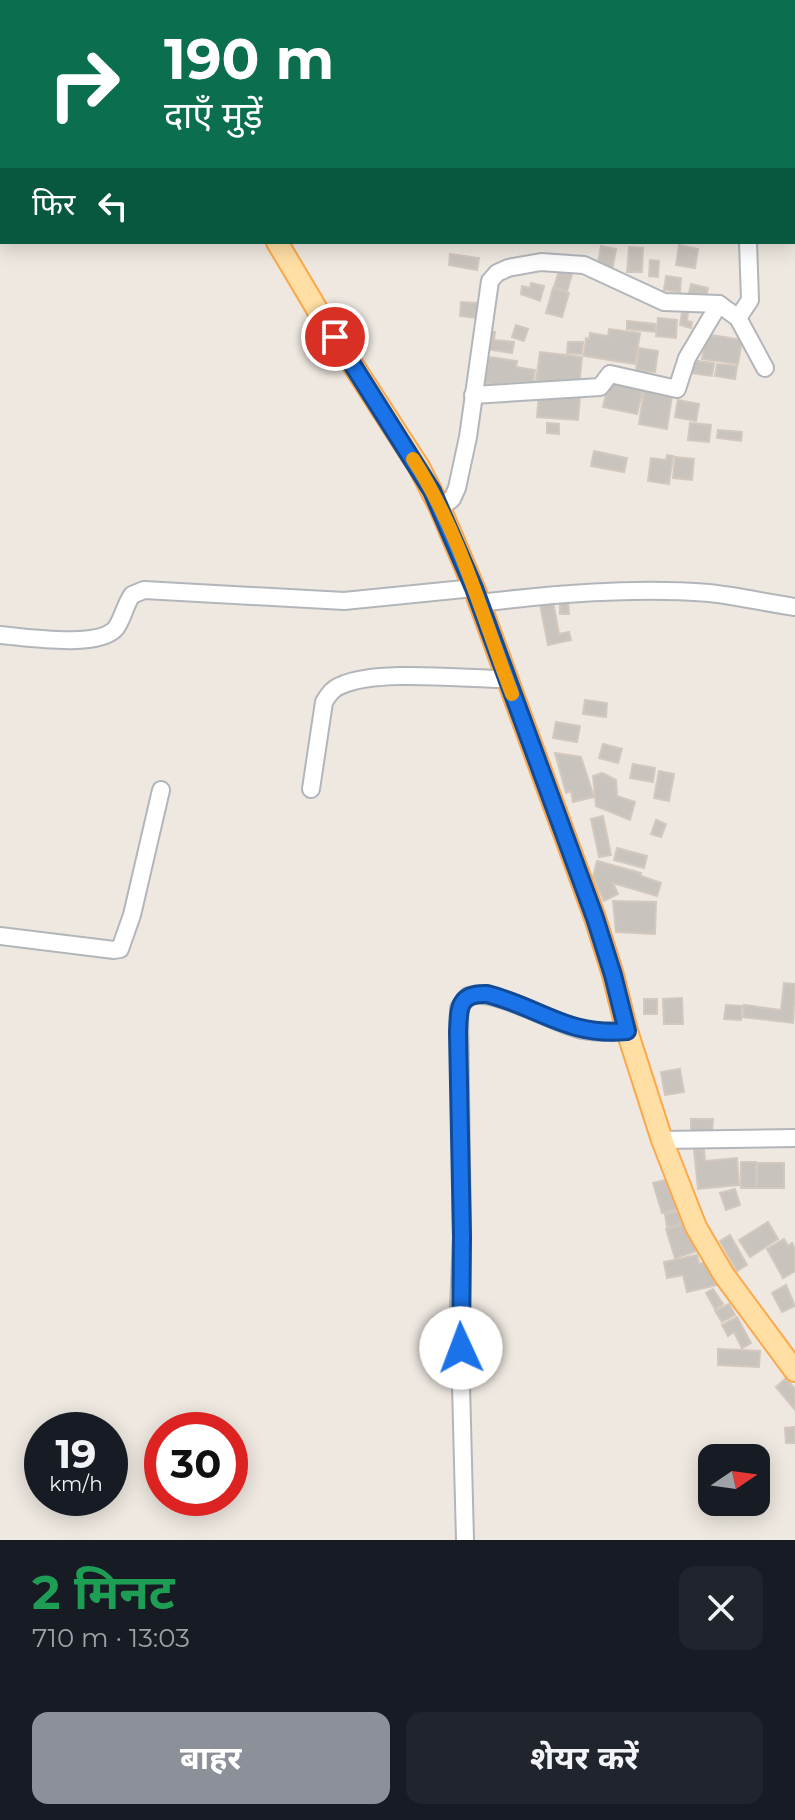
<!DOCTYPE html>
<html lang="hi">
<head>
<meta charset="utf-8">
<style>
	:root { --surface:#171b24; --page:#20242c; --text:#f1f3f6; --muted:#9ea1a6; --accent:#8c9099 }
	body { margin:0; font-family:Montserrat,"Noto Sans Devanagari",sans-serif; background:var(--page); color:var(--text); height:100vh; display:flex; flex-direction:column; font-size:30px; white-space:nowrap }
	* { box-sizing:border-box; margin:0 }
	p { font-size:26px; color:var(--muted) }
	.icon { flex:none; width:44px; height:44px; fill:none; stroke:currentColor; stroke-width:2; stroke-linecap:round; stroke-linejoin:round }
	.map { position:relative; height:1540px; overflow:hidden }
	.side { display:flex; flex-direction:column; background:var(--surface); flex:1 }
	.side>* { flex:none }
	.hud { position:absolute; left:0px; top:0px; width:796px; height:244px; box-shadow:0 4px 20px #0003; background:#0b6e4f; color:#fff; overflow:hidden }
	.needle { width:52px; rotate:77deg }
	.buttons { position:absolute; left:698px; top:1444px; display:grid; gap:16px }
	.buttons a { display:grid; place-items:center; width:72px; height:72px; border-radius:16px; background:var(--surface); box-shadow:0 4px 20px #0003; font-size:40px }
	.speed { position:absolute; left:24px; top:1412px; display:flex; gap:16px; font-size:40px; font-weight:700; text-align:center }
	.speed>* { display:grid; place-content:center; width:104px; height:104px; border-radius:50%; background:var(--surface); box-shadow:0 4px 20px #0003; line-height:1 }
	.speed small { font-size:20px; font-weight:400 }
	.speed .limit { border:12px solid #d22; background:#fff; color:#111 }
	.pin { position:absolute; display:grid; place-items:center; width:68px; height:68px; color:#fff; margin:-34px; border:4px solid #fff; border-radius:50%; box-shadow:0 2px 8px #0007 }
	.me { position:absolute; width:88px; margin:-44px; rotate:358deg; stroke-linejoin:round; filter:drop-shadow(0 0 6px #0008) }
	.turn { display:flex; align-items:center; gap:28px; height:168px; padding:0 32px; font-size:36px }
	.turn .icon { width:104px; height:104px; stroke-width:2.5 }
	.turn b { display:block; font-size:56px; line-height:68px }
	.then { display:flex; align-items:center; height:76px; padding:0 32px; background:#0003; gap:16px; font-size:30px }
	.round { display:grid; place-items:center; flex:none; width:84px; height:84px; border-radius:16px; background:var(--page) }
	.overview { display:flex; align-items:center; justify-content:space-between; height:136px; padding:0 32px }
	h1 { font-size:48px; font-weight:700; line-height:60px; color:#1e9e55 }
	.action { display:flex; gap:16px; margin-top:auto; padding:16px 32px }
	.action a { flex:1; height:92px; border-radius:16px; background:var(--accent); color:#fff; font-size:32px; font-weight:700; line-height:92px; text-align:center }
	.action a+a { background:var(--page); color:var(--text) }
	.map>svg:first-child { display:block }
</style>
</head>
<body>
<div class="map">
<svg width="795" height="1540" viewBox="0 0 795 1540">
	<rect width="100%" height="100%" fill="#eee8e0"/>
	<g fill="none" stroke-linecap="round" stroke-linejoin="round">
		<path stroke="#9fe8ff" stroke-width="12" d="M0 17H2"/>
	</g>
	<g fill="#c9c3bd" stroke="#d3c8be" stroke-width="2">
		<path d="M679 245 698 249 695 268 676 265Z"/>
		<path d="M601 246 616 249 612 272 597 269Z"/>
		<path d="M629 247 643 248 642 272H627Z"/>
		<path d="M450 254 479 258 477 270 449 265Z"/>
		<path d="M650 260 659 261 658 277 649 276Z"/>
		<path d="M560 267 573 271 567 291 554 287Z"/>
		<path d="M666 276 681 278 680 292 664 290Z"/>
		<path d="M531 283 544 286 540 301 521 294 522 286 530 288Z"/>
		<path d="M691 284 708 288 705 302 688 298Z"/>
		<path d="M553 288 569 293 562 317 546 313Z"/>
		<path d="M461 302 478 303 476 318 460 316Z"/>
		<path d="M682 312 688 313 687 321 692 322 691 328 680 325Z"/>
		<path d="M658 318 677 320 676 338 656 336Z"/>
		<path d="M627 321 655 324V332L627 329Z"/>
		<path d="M516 325 528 329 524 341 512 337Z"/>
		<path d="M609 329 640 333 635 364 584 356 586 338 589 339 590 333 608 336Z"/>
		<path d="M489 331 495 332 494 340 514 342 512 353 486 349Z"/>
		<path d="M706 334 742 340 738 364 702 359Z"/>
		<path d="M568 342H583L582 354 567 353Z"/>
		<path d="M639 348 658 351 655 372 636 370Z"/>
		<path d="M540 352 582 357 579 387 536 381Z"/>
		<path d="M489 357 517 361 516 367 535 370 533 384 514 382V387L485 383Z"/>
		<path d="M691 360 714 363 712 376 689 373Z"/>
		<path d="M717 364 737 366 735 379 715 376Z"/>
		<path d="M609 381 643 388 637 414 603 407Z"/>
		<path d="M644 390 672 395 667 429 639 424Z"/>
		<path d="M539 393 580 396 578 420 537 417Z"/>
		<path d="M678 400 699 404 696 421 675 417Z"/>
		<path d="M547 423 559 424V434L547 433Z"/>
		<path d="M690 423 711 425 709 442 688 440Z"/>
		<path d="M718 430 742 432 741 441 717 438Z"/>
		<path d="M594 451 627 458 624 472 591 466Z"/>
		<path d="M667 455 673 456 669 484 648 481 651 458 666 460Z"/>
		<path d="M675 457 694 459 692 480 673 478Z"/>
		<path d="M560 601H568L569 614H560Z"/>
		<path d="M553 602 559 634 569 632 571 640 548 645 540 604Z"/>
		<path d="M585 700 607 703 606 717 583 714Z"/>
		<path d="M556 722 580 726 577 742 553 738Z"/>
		<path d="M603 744 622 749 618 763 599 758Z"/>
		<path d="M555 753 581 757 594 797 573 802 571 791 566 793Z"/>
		<path d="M633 764 655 768 653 782 630 778Z"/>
		<path d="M659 771 674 774 669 801 654 798Z"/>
		<path d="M602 773 616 780 617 796 635 802 630 820 596 806 593 776Z"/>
		<path d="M603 816 611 855 599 857 591 819Z"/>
		<path d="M656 820 666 824 661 837 651 834Z"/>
		<path d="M617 848 647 856 644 868 614 860Z"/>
		<path d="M597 861 641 873V876L661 883 657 896 613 883 618 894 604 901 593 877Z"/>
		<path d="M613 901 656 902 655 934 616 932Z"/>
		<path d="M784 983 795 984 793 1023 743 1017 744 1005 781 1010Z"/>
		<path d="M682 998 683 1024H664L663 999Z"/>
		<rect x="644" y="999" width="13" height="15"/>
		<path d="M726 1005 742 1006 741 1020 724 1019Z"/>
		<path d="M680 1069 684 1092 665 1095 661 1072Z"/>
		<path d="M691 1119H713L712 1135 691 1134Z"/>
		<path d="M704 1149 705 1161 737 1158 739 1185 698 1189 694 1150Z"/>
		<rect x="741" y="1162" width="15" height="26"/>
		<rect x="757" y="1163" width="27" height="25"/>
		<path d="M673 1178 672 1192 677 1209 662 1213 653 1183Z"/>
		<path d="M735 1189 740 1205 726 1210 720 1193Z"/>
		<path d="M679 1211 681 1224 667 1227 665 1214Z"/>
		<path d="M768 1222 778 1239 750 1257 739 1240Z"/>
		<path d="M688 1223 697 1251 675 1258 666 1229Z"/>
		<path d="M730 1235 747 1265 737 1271 720 1241Z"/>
		<path d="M784 1239 788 1246 792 1243 795 1249V1271L783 1278 767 1249Z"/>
		<path d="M697 1255 699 1264 711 1261 717 1285 687 1292 683 1275 667 1278 664 1262Z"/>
		<path d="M786 1285 795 1306 782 1312 772 1293Z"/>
		<path d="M713 1289 723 1304 715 1309 706 1293Z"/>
		<path d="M729 1304 735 1315 722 1322 715 1311Z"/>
		<path d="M737 1317 751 1343 742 1348 734 1332 728 1336 722 1325Z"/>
		<path d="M718 1349 760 1351 759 1367 718 1365Z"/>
		<path d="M786 1378 795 1389V1410L776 1387Z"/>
		<path d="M795 1427V1443H786L785 1428Z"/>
	</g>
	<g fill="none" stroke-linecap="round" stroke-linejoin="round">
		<defs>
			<g id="minor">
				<path d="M36 0 87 2"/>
				<path d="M777 0V2"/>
				<path d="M233 2 234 0"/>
				<path d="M689 2 695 0"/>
				<path d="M738 318 750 300 748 242"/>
				<path d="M473 395 600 387 610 374 677 389 687 358 719 304"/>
				<path d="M440 508 452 499 457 488 468 437 490 281 497 273 508 268 541 262 584 265 664 302 719 304 738 318 765 368"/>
				<path d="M479 603C554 594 633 587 709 593 738 596 766 603 795 607"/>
				<path d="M0 635C25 637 99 649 116 628 123 618 125 605 132 595L144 590 344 601 474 588"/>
				<path d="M311 789 324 702C329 694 333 688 342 685 379 669 464 679 506 679"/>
				<path d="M0 936 114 950 120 949 132 915 161 790"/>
				<path d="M662 1140 795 1138"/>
				<path d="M465 1540 459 1307 462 1237 459 1008 468 996C496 988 552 1023 582 1030 597 1033 611 1032 627 1031"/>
			</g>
			<g id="major">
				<path d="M133 0 134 2"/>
				<path d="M277 242 318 311 419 467 440 508 474 588 595 918 613 975 627 1031 662 1140 696 1227 724 1275 795 1371"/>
			</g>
		</defs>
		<use href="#minor" stroke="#b2b6ba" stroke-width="20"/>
		<use href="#major" stroke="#fca84b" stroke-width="24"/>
		<use href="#minor" stroke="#fff" stroke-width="16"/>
		<use href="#major" stroke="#ffdfa4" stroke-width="20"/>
	</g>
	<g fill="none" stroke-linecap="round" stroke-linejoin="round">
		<defs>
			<path id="route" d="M335 337 432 491 474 588 595 918 613 975 627 1031C568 1037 539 1007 487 994 458 993 459 1008 458 1032L462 1237 461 1348"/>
		</defs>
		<use href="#route" stroke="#114b97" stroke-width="20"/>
		<use href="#route" stroke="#1a73e8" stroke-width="14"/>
		<path stroke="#f59e0b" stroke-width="14" d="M413 459C459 530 482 615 512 694"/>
	</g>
</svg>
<div class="buttons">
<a><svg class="needle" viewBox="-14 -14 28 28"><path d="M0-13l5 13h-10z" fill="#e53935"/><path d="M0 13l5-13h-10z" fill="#9ea1a6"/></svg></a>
</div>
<div class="speed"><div>19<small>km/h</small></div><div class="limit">30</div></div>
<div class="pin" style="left:335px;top:337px;background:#d93025"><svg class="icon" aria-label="arrive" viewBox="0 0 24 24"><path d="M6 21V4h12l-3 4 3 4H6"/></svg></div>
<svg class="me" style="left:461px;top:1348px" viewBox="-20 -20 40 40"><circle r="19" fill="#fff"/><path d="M0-13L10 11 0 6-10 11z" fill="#1a73e8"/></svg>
<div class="hud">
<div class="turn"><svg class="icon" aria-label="right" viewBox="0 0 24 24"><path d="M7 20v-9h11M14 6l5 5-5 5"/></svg><div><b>190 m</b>दाएँ मुड़ें</div></div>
<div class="then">फिर<svg class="icon" aria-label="left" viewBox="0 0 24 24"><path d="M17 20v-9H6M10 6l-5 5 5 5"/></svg></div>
</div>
</div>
<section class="side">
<div class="overview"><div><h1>2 मिनट</h1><p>710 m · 13:03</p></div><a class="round"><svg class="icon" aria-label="close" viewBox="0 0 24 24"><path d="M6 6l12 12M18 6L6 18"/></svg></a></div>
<div class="action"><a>बाहर</a><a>शेयर करें</a></div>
</section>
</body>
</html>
